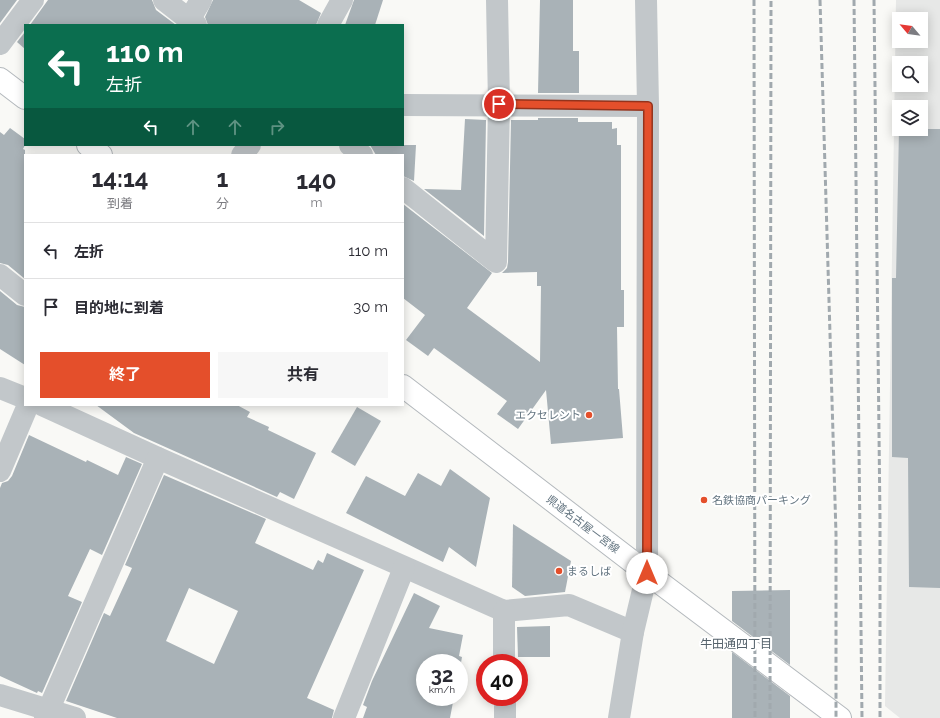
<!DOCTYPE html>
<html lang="ja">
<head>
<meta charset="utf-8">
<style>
	:root { --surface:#fff; --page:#f7f7f7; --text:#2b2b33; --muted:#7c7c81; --line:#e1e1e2; --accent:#e44f2b }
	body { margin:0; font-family:Raleway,"Noto Sans JP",sans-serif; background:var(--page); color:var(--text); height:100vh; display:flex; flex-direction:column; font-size:15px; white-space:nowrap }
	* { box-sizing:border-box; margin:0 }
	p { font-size:13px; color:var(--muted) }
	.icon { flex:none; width:22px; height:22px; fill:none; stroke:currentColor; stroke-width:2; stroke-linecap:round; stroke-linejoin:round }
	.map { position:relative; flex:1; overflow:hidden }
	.panel { position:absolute; left:24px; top:154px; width:380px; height:252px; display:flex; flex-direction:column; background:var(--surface); border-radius:0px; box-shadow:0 2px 10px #0003 }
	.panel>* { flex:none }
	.top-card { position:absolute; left:24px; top:24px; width:380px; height:122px; border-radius:0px; box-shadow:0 2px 10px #0003; background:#0b6e4f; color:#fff; overflow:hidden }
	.needle { width:26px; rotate:299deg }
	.tools { position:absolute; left:892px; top:12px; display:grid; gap:8px }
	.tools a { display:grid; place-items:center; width:36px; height:36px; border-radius:0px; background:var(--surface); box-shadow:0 2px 10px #0003; font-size:20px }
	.speed { position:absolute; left:416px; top:654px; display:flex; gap:8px; font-size:20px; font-weight:700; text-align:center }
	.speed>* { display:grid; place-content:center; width:52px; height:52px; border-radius:50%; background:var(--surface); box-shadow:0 2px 10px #0003; line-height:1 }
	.speed small { font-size:10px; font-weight:400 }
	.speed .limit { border:6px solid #d22; background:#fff; color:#111 }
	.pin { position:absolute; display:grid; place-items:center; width:34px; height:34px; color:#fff; margin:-17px; border:2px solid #fff; border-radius:50%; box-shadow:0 1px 4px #0007 }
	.me { position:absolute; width:44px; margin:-22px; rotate:0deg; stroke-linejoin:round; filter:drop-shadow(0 0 3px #0008) }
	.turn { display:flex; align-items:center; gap:14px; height:84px; padding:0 16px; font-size:18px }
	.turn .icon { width:52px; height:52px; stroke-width:2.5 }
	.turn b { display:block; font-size:28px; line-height:34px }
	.lanes { display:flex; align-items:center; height:38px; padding:0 16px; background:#0003; justify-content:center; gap:20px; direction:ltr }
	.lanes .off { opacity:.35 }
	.eta { display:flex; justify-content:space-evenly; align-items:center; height:68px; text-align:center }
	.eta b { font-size:24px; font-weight:700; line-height:28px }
	.primary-button { display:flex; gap:8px; margin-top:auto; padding:8px 16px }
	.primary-button a { flex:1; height:46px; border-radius:0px; background:var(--accent); color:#fff; font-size:16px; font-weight:700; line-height:46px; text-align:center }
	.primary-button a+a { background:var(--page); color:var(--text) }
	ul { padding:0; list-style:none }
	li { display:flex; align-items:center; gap:12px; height:56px; padding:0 16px; border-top:1px solid var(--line) }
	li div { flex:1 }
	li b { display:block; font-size:15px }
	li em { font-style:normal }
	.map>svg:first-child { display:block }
</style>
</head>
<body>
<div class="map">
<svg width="940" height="718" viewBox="0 0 940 718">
	<rect width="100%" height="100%" fill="#f9f9f6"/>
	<path fill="#e7e8e7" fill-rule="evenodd" d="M896 0H940V718H900L885 706ZM899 19H921V41H899ZM899 63H921V85H899ZM899 107H921V129H899Z"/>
	<g fill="#a9b2b7" fill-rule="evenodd">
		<path d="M0 0H17L0 23Z"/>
		<path d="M48 0H152L156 10 176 25H30Z"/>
		<path d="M213 0H299L321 13 316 25H208L205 17Z"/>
		<path d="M354 0H383L375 25H345Z"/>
		<path d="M540 0H573V51H579V93H538Z"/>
		<path d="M25 32V49L17 42Z"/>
		<path d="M538 118H578V122H612V129L617 128V145H621V290H624V327H617L618 389H619L623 438 551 444 546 390 518 429 497 414 507 401 434 348 428 356 406 340 425 315 403 298V204L492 273 467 308 540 362 541 286H537V272L502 273 507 268 508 262 511 120H538Z"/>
		<path d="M465 119 486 120 484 236 424 189 461 190Z"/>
		<path d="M10 128 25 139V145L23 149 25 150V279L8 265 0 263V132L4 135Z"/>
		<path d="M899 129H940V588L909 587 908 458 892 457V278H896Z"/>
		<path d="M370 145H416L414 181 403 176V155H376Z"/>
		<path d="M0 291 17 305 25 307V365L0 349Z"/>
		<path d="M96 405H237L250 412 247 417 269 427 268 430 316 453 294 499 280 492 277 497 134 433Z"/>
		<path d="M357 407 381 421 355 466 331 452Z"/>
		<path d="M29 435 86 462 87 460 118 475 126 457 142 464 102 555 90 549 68 596 82 602 42 693 38 691 37 693 0 676V488L2 483 8 481 12 476Z"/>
		<path d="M450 469 490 498 476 567 449 547 443 562 346 513 366 476 405 496 418 473 441 486Z"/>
		<path d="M164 475 266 519 255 543 313 570 318 560 323 563 327 553 364 570 307 698 334 710 332 718H117L66 701 104 613 110 616 132 568 125 565ZM189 588 238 611 214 664 166 641Z"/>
		<path d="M513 524 571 561 565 592 525 596 512 587Z"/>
		<path d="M790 590V665L732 621V591Z"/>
		<path d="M414 593 440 606 429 628 463 635 459 656 462 657 459 674V663H425V697H454L450 718H363L367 707 363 705 372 681Z"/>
		<path d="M550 626V657H518L517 627Z"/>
		<path d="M732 652 790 696V718H732Z"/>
	</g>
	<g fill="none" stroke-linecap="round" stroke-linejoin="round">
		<defs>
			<g id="major">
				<path d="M0 79 25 98"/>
				<path d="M88 145 101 155"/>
				<path d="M403 386 647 573 840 718"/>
			</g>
		</defs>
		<use href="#major" stroke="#b4b9bd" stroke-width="24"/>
		<g stroke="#c2c7ca" stroke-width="22">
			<path d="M164 0 196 25"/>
			<path d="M189 20 201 0"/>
			<path d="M328 25 342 0"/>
			<path d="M0 44 33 0"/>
			<path d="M403 105 648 106"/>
			<path d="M350 145 362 155"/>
			<path d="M242 155 250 145"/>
			<path d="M403 188 496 262 499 104 497 0"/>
			<path d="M0 275 25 295"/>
			<path d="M0 388 25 398"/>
			<path d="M42 405 158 458 504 611 569 605 633 632"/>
			<path d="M0 471 28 405"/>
			<path d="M504 611V663"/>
			<path d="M0 695 75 718"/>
			<path d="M505 697V718"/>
			<path d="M45 718 158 458"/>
			<path d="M344 718 404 568"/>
			<path d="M619 718 633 632 647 573 648 106 646 0"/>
		</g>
		<use href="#major" stroke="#fff" stroke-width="22"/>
		<g stroke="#a1a9ae" stroke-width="3" stroke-dasharray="6 3" stroke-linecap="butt">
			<path d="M754 0 755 718"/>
			<path d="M820 0 836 534V718"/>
			<path d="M854 0 862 718"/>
			<path d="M874 0 880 520V718"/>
			<path d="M770 718 771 0"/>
		</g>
	</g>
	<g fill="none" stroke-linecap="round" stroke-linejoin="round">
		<defs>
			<path id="route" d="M499 104 648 106 647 573"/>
		</defs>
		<use href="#route" stroke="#94331c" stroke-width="10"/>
		<use href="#route" stroke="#e44f2b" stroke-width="7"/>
	</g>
	<g fill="#e44f2b" stroke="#fff" stroke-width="1.5">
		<circle cx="589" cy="415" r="4"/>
		<circle cx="704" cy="500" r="4"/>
		<circle cx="559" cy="571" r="4"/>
	</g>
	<g text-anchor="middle" stroke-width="4" stroke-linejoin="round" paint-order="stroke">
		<g font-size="11" fill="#647581" stroke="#fff" text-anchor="start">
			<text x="581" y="419" text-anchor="end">エクセレント</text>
			<text x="712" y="504">名鉄協商パーキング</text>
			<text x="567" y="575">まるしば</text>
		</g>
		<g font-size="11" fill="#647581" stroke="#fff">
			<text transform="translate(583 524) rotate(37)" y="4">県道名古屋一宮線</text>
		</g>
		<g font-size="12" fill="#56636c" stroke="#fff">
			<text x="736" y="648">牛田通四丁目</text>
		</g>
	</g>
</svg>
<div class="tools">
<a><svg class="needle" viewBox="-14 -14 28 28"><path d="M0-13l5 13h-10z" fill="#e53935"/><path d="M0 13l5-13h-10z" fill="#7c7c81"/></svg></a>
<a><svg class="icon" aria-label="search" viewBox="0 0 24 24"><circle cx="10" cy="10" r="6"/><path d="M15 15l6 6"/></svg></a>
<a><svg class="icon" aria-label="layers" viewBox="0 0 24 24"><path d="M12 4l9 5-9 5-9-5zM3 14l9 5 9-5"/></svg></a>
</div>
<div class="speed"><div>32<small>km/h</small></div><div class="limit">40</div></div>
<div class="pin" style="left:499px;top:104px;background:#d93025"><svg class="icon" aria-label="arrive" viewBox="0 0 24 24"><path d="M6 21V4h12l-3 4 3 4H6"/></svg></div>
<svg class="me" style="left:647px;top:573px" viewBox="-20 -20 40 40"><circle r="19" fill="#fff"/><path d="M0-13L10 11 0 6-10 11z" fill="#e44f2b"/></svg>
<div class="top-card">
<div class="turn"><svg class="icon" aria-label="left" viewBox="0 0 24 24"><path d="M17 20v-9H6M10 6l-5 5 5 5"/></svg><div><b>110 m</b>左折</div></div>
<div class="lanes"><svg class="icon" aria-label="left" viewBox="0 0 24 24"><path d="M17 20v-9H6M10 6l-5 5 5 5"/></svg><svg class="icon off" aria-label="ahead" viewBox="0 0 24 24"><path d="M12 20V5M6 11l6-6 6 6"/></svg><svg class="icon off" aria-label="ahead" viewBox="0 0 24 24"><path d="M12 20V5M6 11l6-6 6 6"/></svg><svg class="icon off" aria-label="right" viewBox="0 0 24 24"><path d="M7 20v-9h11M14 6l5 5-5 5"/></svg></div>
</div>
<section class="panel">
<div class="eta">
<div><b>14:14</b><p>到着</p></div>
<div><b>1</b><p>分</p></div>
<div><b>140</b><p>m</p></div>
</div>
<ul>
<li><svg class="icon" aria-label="left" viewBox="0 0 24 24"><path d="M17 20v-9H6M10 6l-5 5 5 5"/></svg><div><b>左折</b></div><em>110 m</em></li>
<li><svg class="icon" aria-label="arrive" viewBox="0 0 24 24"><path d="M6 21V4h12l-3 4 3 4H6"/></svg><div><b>目的地に到着</b></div><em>30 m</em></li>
</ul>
<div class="primary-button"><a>終了</a><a>共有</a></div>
</section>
</div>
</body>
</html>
